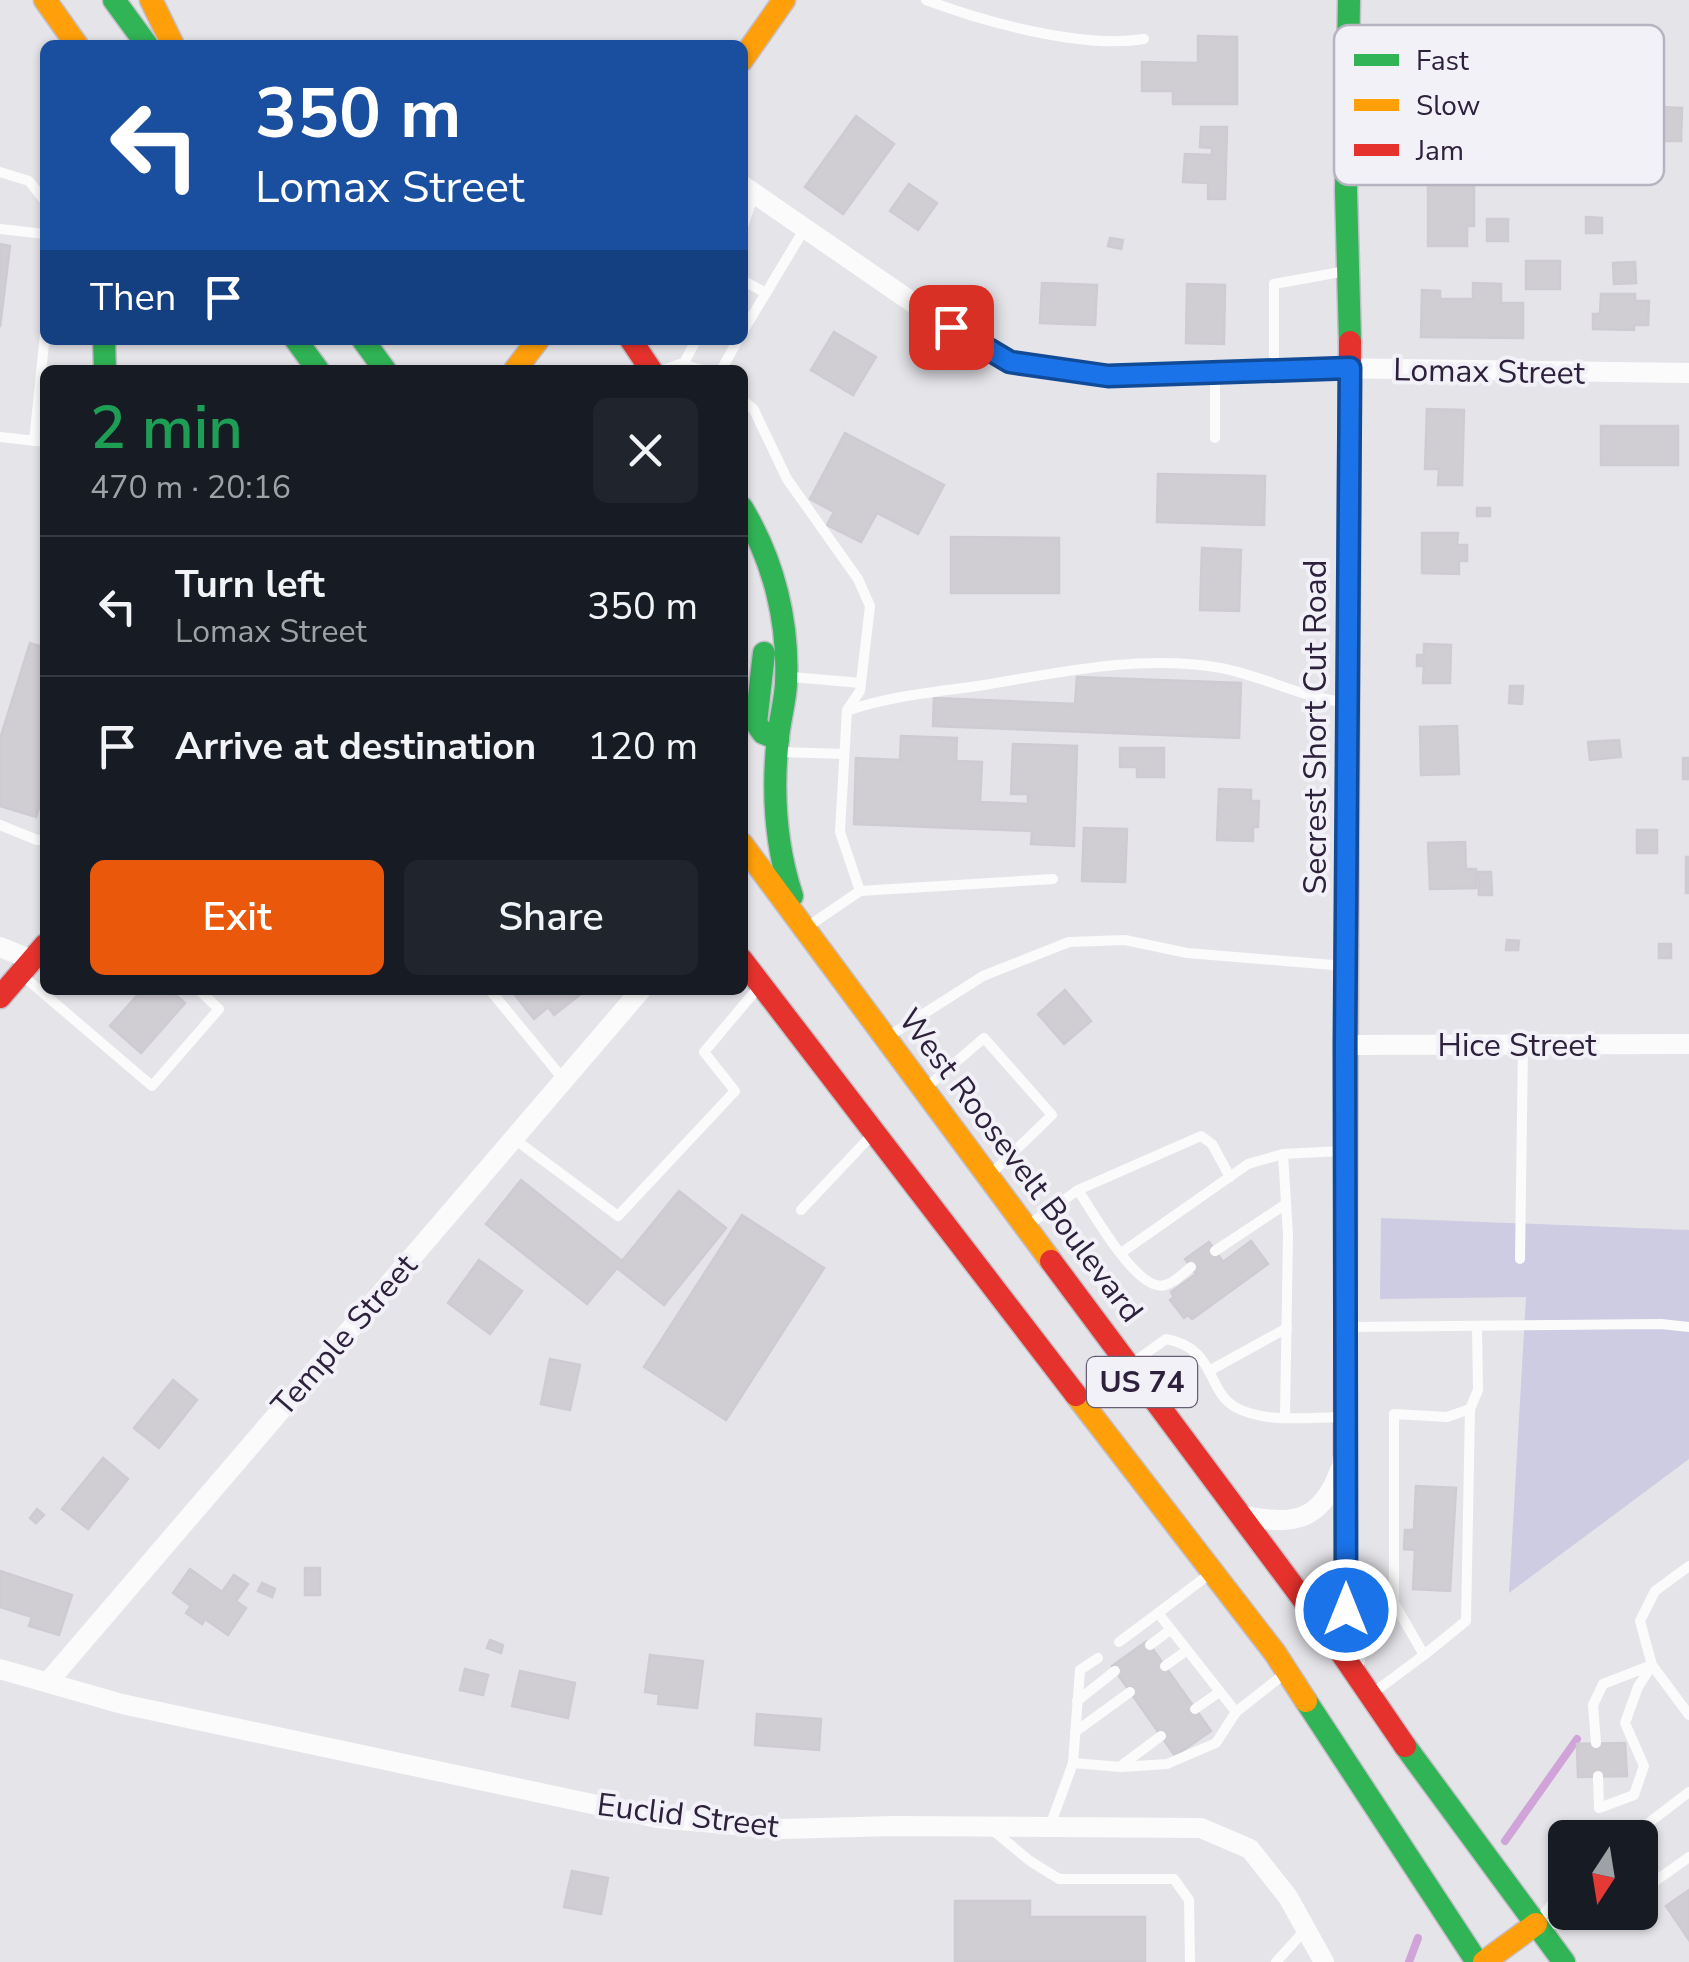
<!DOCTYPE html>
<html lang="en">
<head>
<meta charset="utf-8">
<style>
	:root { --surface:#171b24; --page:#20242c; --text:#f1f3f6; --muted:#9ea1a6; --line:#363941; --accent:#ea580c }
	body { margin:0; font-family:"Nunito Sans",sans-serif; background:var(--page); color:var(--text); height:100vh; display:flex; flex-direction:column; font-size:38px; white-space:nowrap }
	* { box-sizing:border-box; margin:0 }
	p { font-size:32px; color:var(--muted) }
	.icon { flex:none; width:55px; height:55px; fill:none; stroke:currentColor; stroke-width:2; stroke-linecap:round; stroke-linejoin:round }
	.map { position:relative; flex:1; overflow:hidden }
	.panel { position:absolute; left:40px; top:365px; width:708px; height:630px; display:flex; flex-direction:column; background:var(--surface); border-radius:15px; box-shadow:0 2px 8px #0004 }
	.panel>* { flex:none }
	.guide { position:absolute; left:40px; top:40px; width:708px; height:305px; border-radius:15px; box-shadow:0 2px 8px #0004; background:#1a4fa0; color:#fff; overflow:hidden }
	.needle { width:65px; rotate:192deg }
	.controls { position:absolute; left:1548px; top:1820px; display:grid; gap:20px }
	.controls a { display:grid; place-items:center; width:110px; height:110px; border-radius:15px; background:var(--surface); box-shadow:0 2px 8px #0004; font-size:50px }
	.pin { position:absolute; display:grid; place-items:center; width:85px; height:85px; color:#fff; margin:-42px; border-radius:20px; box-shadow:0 5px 15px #0006 }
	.me { position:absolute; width:110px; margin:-55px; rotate:0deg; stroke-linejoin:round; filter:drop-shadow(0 0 8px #0008) }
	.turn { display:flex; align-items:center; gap:35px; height:210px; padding:0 50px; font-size:45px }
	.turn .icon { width:130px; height:130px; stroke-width:2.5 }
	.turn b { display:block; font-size:70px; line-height:85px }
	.then { display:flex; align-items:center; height:95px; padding:0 50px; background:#0003; gap:20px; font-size:38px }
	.round { display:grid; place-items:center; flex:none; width:105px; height:105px; border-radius:15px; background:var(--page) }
	.head { display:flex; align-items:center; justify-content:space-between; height:170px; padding:0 50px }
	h1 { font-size:60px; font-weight:600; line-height:75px; color:#1e9e55 }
	.primary-button { display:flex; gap:20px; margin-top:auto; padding:20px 50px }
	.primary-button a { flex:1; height:115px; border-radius:15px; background:var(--accent); color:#fff; font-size:40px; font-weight:600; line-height:115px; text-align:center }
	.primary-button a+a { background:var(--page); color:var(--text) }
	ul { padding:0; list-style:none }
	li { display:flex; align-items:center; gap:30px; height:140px; padding:0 50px; border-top:2px solid var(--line) }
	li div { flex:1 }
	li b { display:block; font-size:38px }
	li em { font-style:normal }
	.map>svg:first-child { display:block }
</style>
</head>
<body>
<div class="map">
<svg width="1689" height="1962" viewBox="0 0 1689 1962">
	<rect width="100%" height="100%" fill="#e5e4e9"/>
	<path fill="#cdcce2" d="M1381 1218 1689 1230V1459L1509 1593 1526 1297 1380 1299Z"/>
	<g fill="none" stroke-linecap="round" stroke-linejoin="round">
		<g stroke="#d1a4d9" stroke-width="8">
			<path d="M1505 1841 1577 1739"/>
			<path d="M1409 1962 1418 1938"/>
		</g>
	</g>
	<g fill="#d0cdd3" stroke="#ceccd2" stroke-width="2.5">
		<path d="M1198 36 1237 37V104H1173V91H1142V62L1198 63Z"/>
		<path d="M1659 107 1682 108 1681 141H1658Z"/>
		<path d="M856 116 894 144 843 214 805 187Z"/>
		<path d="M1201 127H1227L1225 199H1208V183L1183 182 1185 154 1212 155V148L1200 147Z"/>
		<path d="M1428 172H1464V177H1474V226H1467V246H1428Z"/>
		<path d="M909 184 937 203 918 230 890 211Z"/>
		<path d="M1586 217 1602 218V233H1586Z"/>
		<rect x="1487" y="219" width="21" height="22"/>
		<path d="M1110 238 1123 240 1121 249 1108 246Z"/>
		<path d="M0 244 10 246 0 327Z"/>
		<rect x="1526" y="261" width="34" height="28"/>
		<path d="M1635 262 1636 283 1614 284 1613 263Z"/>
		<path d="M1042 283 1097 285 1095 325 1040 323Z"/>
		<path d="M1473 283 1501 284V303H1523V338L1421 337 1422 290 1440 291V299H1473Z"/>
		<path d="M1187 284 1225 285 1224 344 1186 343Z"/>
		<path d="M1601 294H1635V301H1649L1648 325H1634V330L1593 329V314H1600Z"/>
		<path d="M834 332 876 357 853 395 811 370Z"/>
		<path d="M1427 409 1464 410 1462 485H1438L1439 469H1425Z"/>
		<rect x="1601" y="426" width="77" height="39"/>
		<path d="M845 433 944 485 918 534 877 513 861 542 827 525 834 512 810 499Z"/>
		<path d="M1158 474 1265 476 1264 525 1157 522Z"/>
		<rect x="1477" y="508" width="13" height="8"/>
		<path d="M1422 533H1458L1457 545H1467V561H1459V574L1422 573Z"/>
		<path d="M951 537 1059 538V593H951Z"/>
		<path d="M1202 548 1241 550 1239 611 1200 610Z"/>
		<path d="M30 643 45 648V788L36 817 0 806V739Z"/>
		<path d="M1424 644 1451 645 1450 683H1423L1424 666H1417V655H1424Z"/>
		<path d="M1077 677 1241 683 1239 738 933 726 934 698 1075 704Z"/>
		<path d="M1510 686H1523L1522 704 1509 703Z"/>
		<path d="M1457 726 1459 774 1421 775 1420 727Z"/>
		<path d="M901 736 957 738 956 761 982 762 980 802 1028 804V794H1011L1013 744 1077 746 1074 846 1031 844 1032 831 854 824 856 758 900 760Z"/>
		<path d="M1619 740 1621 757 1590 760 1588 742Z"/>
		<path d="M1120 748H1164V777H1137V767H1120Z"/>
		<rect x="1683" y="758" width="6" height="21"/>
		<path d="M1219 789 1251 790V801H1259L1258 827H1253V841L1217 840Z"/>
		<path d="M1084 828 1127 829 1125 882 1082 881Z"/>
		<rect x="1637" y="830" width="20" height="23"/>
		<path d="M1465 842 1466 869H1476V888L1430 889 1428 843Z"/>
		<rect x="1686" y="857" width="3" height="36"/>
		<path d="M1478 872H1491L1492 895H1479Z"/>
		<path d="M1507 940 1519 941 1518 950H1506Z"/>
		<rect x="1659" y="944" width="12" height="14"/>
		<path d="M142 990H170L185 1003 141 1053 110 1026Z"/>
		<path d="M511 990H586L554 1015 548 1007 534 1019Z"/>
		<path d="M1065 990 1091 1021 1064 1044 1038 1014Z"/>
		<path d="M521 1180 622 1261 679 1191 726 1228 664 1305 617 1268 587 1304 486 1224Z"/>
		<path d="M742 1215 824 1268 726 1420 644 1367Z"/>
		<path d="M1251 1241 1268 1264 1192 1319 1188 1315 1184 1318 1170 1300 1174 1297 1171 1292 1196 1274 1185 1259 1209 1242 1223 1262Z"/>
		<path d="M479 1260 522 1291 490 1334 448 1303Z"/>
		<path d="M550 1359 580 1365 570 1410 541 1404Z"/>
		<path d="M173 1380 197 1400 159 1448 134 1428Z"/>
		<path d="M103 1458 128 1479 88 1529 62 1509Z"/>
		<path d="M1416 1486 1456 1488 1450 1591 1413 1589 1415 1550 1404 1549 1405 1530H1414Z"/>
		<path d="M37 1509 44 1515 36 1523 30 1518Z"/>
		<rect x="305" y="1568" width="15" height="27"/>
		<path d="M190 1569 222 1592 234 1575 248 1584 236 1601 246 1608 228 1635 205 1619 202 1624 186 1613 191 1606 173 1593Z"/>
		<path d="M0 1571 72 1595 59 1635 29 1626 32 1617 0 1607Z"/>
		<path d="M262 1583 275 1589 272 1597 258 1591Z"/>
		<path d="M490 1640 503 1645 501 1653 487 1648Z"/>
		<path d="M1147 1641 1211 1731 1175 1756 1112 1666Z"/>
		<path d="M650 1655 703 1661 697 1708 658 1704 659 1694 645 1692Z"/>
		<path d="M465 1669 488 1675 483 1695 460 1690Z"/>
		<path d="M520 1671 575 1683 568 1718 512 1706Z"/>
		<path d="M757 1714 821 1719 819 1750 755 1745Z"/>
		<path d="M1625 1743 1627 1776 1578 1777 1577 1744Z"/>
		<path d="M572 1871 608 1878 601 1914 564 1907Z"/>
		<path d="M1689 1890V1940L1666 1906Z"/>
		<path d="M955 1901H1030V1917H1145V1962H955Z"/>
	</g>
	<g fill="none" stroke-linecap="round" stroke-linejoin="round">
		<defs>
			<g id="fast">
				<path d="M114 0 147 45"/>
				<path d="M1349 0 1346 191 1350 342"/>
				<path d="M104 340 105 370"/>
				<path d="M296 340 318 370"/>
				<path d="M363 340 385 370"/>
				<path d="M742 508C774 561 789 622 786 684 785 702 780 719 778 737 772 791 775 844 792 896"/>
				<path d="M764 653 756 723 763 733 778 739"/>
				<path d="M1306 1701 1477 1962"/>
				<path d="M1405 1746 1564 1962"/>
			</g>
			<g id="slow">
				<path d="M45 0 77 45"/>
				<path d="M151 0 173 45"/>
				<path d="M742 60 784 0"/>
				<path d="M515 370 538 340"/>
				<path d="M742 844 1051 1261"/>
				<path d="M1076 1395 1275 1653 1306 1701"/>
				<path d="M1345 1454 1347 946"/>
				<path d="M1484 1962 1536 1924"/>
			</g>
			<g id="jam">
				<path d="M631 340 651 370"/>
				<path d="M1347 946 1350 342"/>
				<path d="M742 960 1076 1395"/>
				<path d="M0 997 45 945"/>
				<path d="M1051 1261 1323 1626 1405 1746"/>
			</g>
		</defs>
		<use href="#fast" stroke="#c3bfc9" stroke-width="25"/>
		<use href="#slow" stroke="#c3bfc9" stroke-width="25"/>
		<use href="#jam" stroke="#c3bfc9" stroke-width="25"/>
		<g stroke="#fbfbfc" stroke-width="10">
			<path d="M926 0C985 22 1081 49 1144 39"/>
			<path d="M0 172 29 181 45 201"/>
			<path d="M0 229 45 234"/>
			<path d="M742 230 754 193"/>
			<path d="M742 280 766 293"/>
			<path d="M742 333 805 228"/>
			<path d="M683 365 696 340"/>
			<path d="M1274 369V284L1346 271"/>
			<path d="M663 370 680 364 703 370"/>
			<path d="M721 370 738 340"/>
			<path d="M742 399 754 410 787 479 858 579 870 606 860 691 847 710 840 832 860 891"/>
			<path d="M0 437 45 442"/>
			<path d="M1215 438V372"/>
			<path d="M34 441 45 334"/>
			<path d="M792 677 861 683"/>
			<path d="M849 710C894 695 938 692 984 685 1062 672 1142 654 1221 668 1264 676 1303 699 1347 702"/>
			<path d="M780 752 844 754"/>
			<path d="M0 825 37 840 45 839"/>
			<path d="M810 925 860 891 1053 879"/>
			<path d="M23 976 152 1086 219 1009 199 990"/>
			<path d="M490 990 564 1080"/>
			<path d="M892 1034 983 976 1069 942 1125 940 1187 953 1345 966"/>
			<path d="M928 1086 984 1038 1052 1115 993 1172"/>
			<path d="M513 1138 618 1216 735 1091 704 1052 757 989"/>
			<path d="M1283 1154 1342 1151"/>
			<path d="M1078 1190 1201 1136 1212 1144 1230 1177"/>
			<path d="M801 1210 871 1136"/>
			<path d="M1031 1223 1078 1190C1092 1211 1138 1294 1165 1285 1174 1283 1184 1273 1191 1267"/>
			<path d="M1215 1251 1286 1204"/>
			<path d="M1121 1253 1248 1164 1283 1154 1288 1235 1285 1417"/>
			<path d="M1520 1259 1523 1045"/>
			<path d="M1350 1327 1661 1324 1689 1327"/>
			<path d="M1134 1362 1166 1339C1216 1348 1206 1390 1235 1407 1265 1424 1310 1417 1344 1417"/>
			<path d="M1209 1371 1287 1328"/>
			<path d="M1470 1409 1447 1417 1394 1414V1603L1424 1655 1466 1621 1470 1409 1478 1390 1477 1326"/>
			<path d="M1689 1566 1655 1591 1640 1621 1652 1665 1689 1715"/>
			<path d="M1207 1576 1158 1613 1236 1712 1283 1675"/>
			<path d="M1119 1642 1158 1613"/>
			<path d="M1150 1645 1170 1630"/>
			<path d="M1165 1666 1186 1651"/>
			<path d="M1373 1693 1424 1655"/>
			<path d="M1077 1701 1115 1671"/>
			<path d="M1195 1709 1218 1693"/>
			<path d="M1075 1732 1130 1692"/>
			<path d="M1596 1743 1593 1705 1603 1684 1652 1665 1638 1687 1625 1723 1644 1766 1634 1795 1599 1808 1598 1776"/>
			<path d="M1073 1763 1080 1670 1098 1658"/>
			<path d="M1122 1765 1161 1736"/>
			<path d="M1050 1826 1073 1763 1121 1767 1167 1764 1216 1743 1236 1712"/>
			<path d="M990 1828 1030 1861 1059 1879H1174L1189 1900 1190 1962"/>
			<path d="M1629 1838 1689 1792"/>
			<path d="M1640 1892 1689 1857"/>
			<path d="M1541 1918 1565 1887"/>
			<path d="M1546 1924 1595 1923 1610 1912"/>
			<path d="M1276 1962 1305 1930"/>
		</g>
		<g stroke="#fbfbfc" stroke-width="20">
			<path d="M742 185 922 309 1010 362 1108 376 1329 368 1689 373"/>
			<path d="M0 947 32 960"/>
			<path d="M1345 1045 1689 1044"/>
			<path d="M1345 1454 1346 1610 1355 1661"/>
			<path d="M1241 1515C1291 1526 1321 1523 1340 1470"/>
			<path d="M0 1669 122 1704 658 1818 781 1829 895 1826 1201 1828 1250 1849 1288 1897 1324 1962"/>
			<path d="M48 1682 641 990"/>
		</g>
		<use href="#fast" stroke="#30b455" stroke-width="22"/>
		<use href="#slow" stroke="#ff9f0a" stroke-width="22"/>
		<use href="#jam" stroke="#e5322d" stroke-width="22"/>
	</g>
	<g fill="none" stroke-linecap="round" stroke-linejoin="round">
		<defs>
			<path id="route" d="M951 327 1010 362 1108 376 1350 368 1345 1044 1346 1610"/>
		</defs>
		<use href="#route" stroke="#114b97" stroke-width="25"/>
		<use href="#route" stroke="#1a73e8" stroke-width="18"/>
	</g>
	<g text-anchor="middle" stroke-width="8" stroke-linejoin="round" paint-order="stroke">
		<rect fill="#f3f1f8" stroke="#685f74" stroke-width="2.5" x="1087" y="1357" width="110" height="50" rx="8"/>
		<g font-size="30" font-weight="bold" fill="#2d213c">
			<text x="1142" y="1392">US 74</text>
		</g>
		<g font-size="32" fill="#2d213c" stroke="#f3f1f8">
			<text transform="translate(1489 371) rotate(1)" y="11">Lomax Street</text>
			<text transform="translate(1315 727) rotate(-90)" y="11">Secrest Short Cut Road</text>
			<text x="1517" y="1056">Hice Street</text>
			<text transform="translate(1021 1165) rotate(53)" y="11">West Roosevelt Boulevard</text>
			<text transform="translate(344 1335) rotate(-49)" y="11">Temple Street</text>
			<text transform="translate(688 1815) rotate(7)" y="11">Euclid Street</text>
		</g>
	</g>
	<rect x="1334" y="25" width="330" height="160" rx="15" fill="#f3f1f8" stroke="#b8b3c0" stroke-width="2.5"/>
	<rect x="1354" y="54" width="45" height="12" fill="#30b455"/>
	<rect x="1354" y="99" width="45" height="12" fill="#ff9f0a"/>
	<rect x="1354" y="144" width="45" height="12" fill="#e5322d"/>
	<g font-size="28" fill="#2d213c">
		<text x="1416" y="70">Fast</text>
		<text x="1416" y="115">Slow</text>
		<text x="1416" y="160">Jam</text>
	</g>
</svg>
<div class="controls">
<a><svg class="needle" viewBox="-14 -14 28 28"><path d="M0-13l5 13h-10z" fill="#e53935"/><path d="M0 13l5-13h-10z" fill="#9ea1a6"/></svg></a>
</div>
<div class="pin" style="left:951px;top:327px;background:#d93025"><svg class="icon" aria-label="arrive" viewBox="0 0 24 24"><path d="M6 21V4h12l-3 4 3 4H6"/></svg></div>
<svg class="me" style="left:1346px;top:1610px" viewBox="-20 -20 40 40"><circle r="17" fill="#1a73e8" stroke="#fff" stroke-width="3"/><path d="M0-11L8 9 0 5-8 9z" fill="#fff"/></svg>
<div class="guide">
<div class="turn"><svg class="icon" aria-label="left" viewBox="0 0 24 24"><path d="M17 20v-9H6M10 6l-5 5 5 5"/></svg><div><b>350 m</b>Lomax Street</div></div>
<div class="then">Then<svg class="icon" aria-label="arrive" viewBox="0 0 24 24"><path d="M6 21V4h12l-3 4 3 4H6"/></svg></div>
</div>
<section class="panel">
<div class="head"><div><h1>2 min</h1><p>470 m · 20:16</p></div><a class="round"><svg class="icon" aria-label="close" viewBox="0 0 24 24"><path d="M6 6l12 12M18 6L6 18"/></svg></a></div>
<ul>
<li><svg class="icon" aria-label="left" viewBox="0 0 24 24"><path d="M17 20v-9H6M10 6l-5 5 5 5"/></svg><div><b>Turn left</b><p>Lomax Street</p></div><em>350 m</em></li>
<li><svg class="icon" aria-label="arrive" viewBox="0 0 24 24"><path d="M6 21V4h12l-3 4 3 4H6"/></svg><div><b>Arrive at destination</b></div><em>120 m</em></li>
</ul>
<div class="primary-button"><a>Exit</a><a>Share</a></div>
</section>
</div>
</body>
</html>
